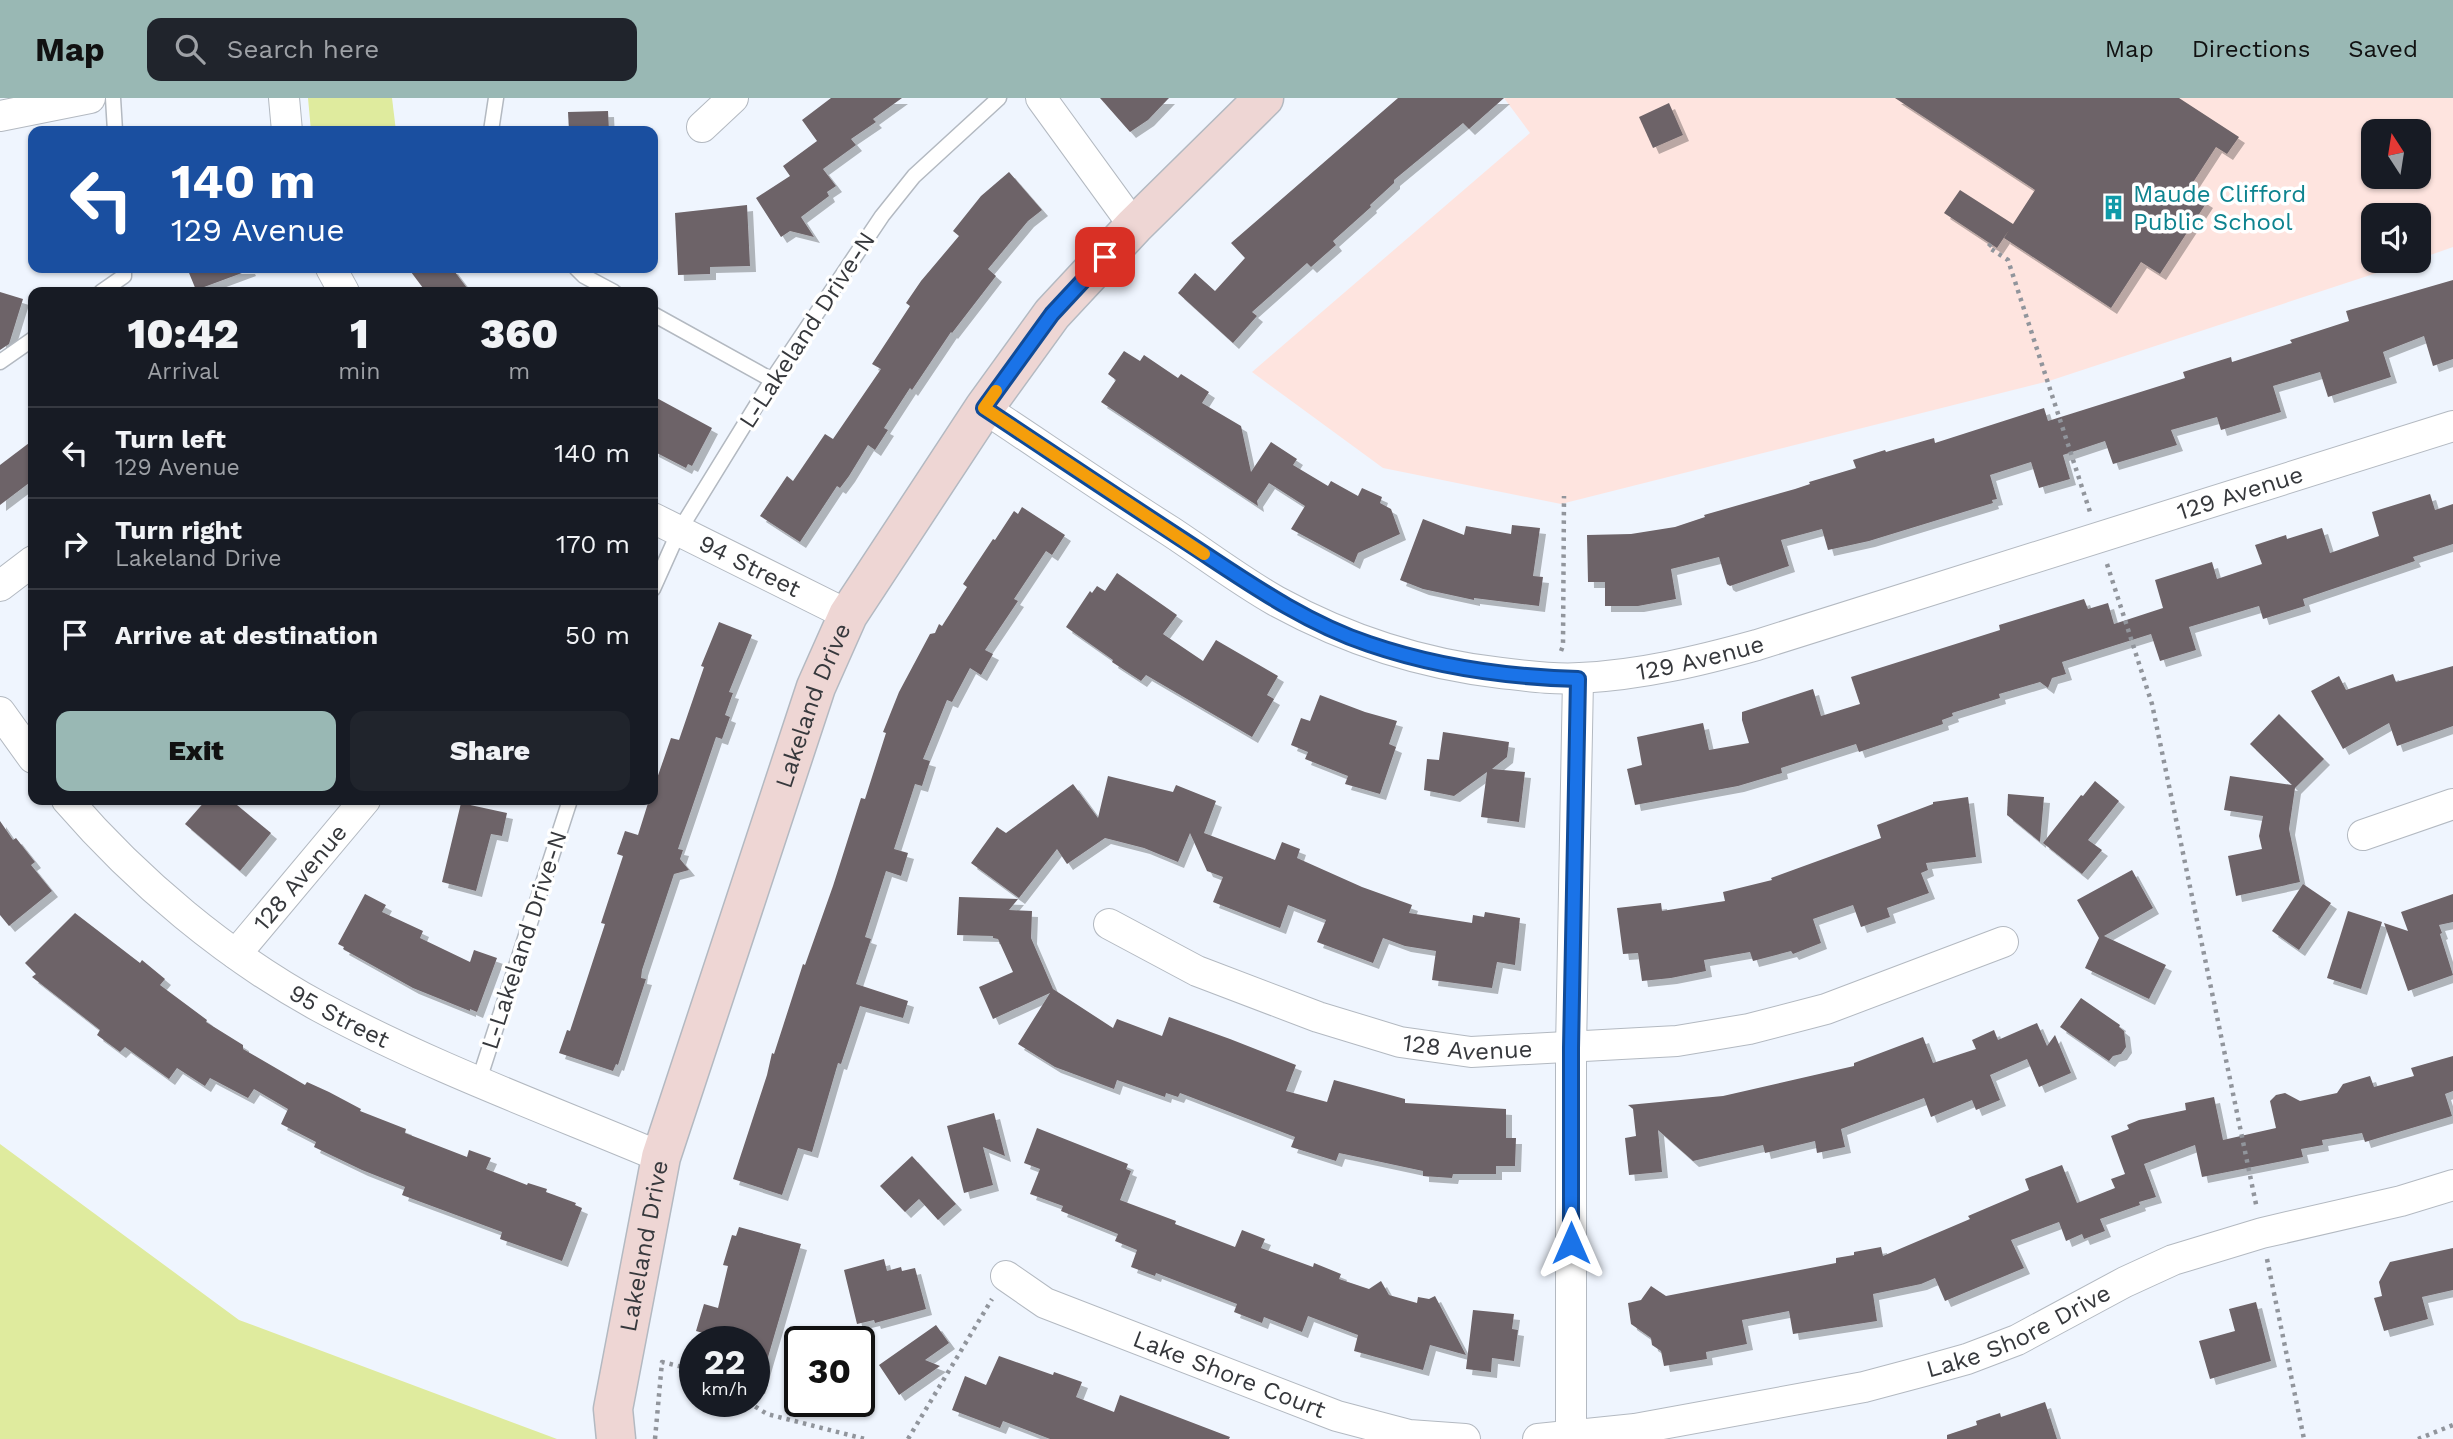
<!DOCTYPE html>
<html lang="en">
<head>
<meta charset="utf-8">
<style>
	:root { --surface:#171b24; --page:#20242c; --text:#f1f3f6; --muted:#9ea1a6; --line:#363941; --accent:#99b8b4 }
	body { margin:0; font-family:"Work Sans",sans-serif; background:var(--page); color:var(--text); height:100vh; display:flex; flex-direction:column; font-size:26px; white-space:nowrap }
	* { box-sizing:border-box; margin:0 }
	p { font-size:23px; color:var(--muted) }
	.icon { flex:none; width:38px; height:38px; fill:none; stroke:currentColor; stroke-width:2; stroke-linecap:round; stroke-linejoin:round }
	.map { position:relative; flex:1; overflow:hidden }
	.sheet { position:absolute; left:28px; top:189px; width:630px; height:518px; display:flex; flex-direction:column; background:var(--surface); border-radius:14px; box-shadow:0 2px 5px #0004 }
	.sheet>* { flex:none }
	.guide { position:absolute; left:28px; top:28px; width:630px; height:147px; border-radius:14px; box-shadow:0 2px 5px #0004; background:#1a4fa0; color:#fff; overflow:hidden }
	.needle { width:46px; rotate:348deg }
	.tools { position:absolute; left:2361px; top:21px; display:grid; gap:14px }
	.tools a { display:grid; place-items:center; width:70px; height:70px; border-radius:14px; background:var(--surface); box-shadow:0 2px 5px #0004; font-size:35px }
	.speed { position:absolute; left:679px; top:1228px; display:flex; gap:14px; font-size:35px; font-weight:700; text-align:center }
	.speed>* { display:grid; place-content:center; width:91px; height:91px; border-radius:50%; background:var(--surface); box-shadow:0 2px 5px #0004; line-height:1 }
	.speed small { font-size:18px; font-weight:400 }
	.speed .limit { border:4px solid #111; border-radius:10px; background:#fff; color:#111 }
	.pin { position:absolute; display:grid; place-items:center; width:60px; height:60px; color:#fff; margin:-30px; border-radius:14px; box-shadow:0 4px 10px #0006 }
	.me { position:absolute; width:77px; margin:-38px; rotate:0deg; stroke-linejoin:round; filter:drop-shadow(0 0 5px #0008) }
	.turn { display:flex; align-items:center; gap:24px; height:147px; padding:0 28px; font-size:32px }
	.turn .icon { width:91px; height:91px; stroke-width:2.5 }
	.turn b { display:block; font-size:49px; line-height:60px }
	.eta { display:flex; justify-content:space-evenly; align-items:center; height:119px; text-align:center }
	.eta b { font-size:42px; font-weight:800; line-height:49px }
	.action { display:flex; gap:14px; margin-top:auto; padding:14px 28px }
	.action a { flex:1; height:80px; border-radius:14px; background:var(--accent); color:#111; font-size:28px; font-weight:800; line-height:80px; text-align:center }
	.action a+a { background:var(--page); color:var(--text) }
	ul { padding:0; list-style:none }
	li { display:flex; align-items:center; gap:21px; height:91px; padding:0 28px; border-top:2px solid var(--line) }
	li div { flex:1 }
	li b { display:block; font-size:26px }
	li em { font-style:normal }
	header { display:flex; align-items:center; gap:42px; box-sizing:border-box; height:98px; padding:0 35px; background:var(--accent); color:#111 }
	header strong { font-size:33px }
	nav { display:flex; gap:38px; margin-inline-start:auto; font-size:24px }
	.search { width:490px; height:63px; background:var(--page); display:flex; align-items:center; gap:18px; box-sizing:border-box; padding:0 24px; border-radius:14px; color:var(--muted); font-size:26px }
	.map>svg:first-child { display:block }
</style>
</head>
<body>
<header>
<strong>Map</strong>
<div class="search"><svg class="icon" aria-label="search" viewBox="0 0 24 24"><circle cx="10" cy="10" r="6"/><path d="M15 15l6 6"/></svg>Search here</div>
<nav><a>Map</a><a>Directions</a><a>Saved</a></nav>
</header>
<div class="map">
<svg width="2453" height="1341" viewBox="0 0 2453 1341">
	<defs>
		<filter id="shadow"><feDropShadow dx="6" dy="6" stdDeviation="0" flood-color="#0004"/></filter>
	</defs>
	<rect width="100%" height="100%" fill="#eff5fe"/>
	<path fill="#fee4df" fill-rule="evenodd" d="M1504 0H2453V149L2419 161 2418 117H2373V163H2413L2049 283 1561 406 1383 370 1252 274 1530 35ZM2373 33H2418V79H2373Z"/>
	<g fill="#dfeb9e">
		<path d="M308 0H392L396 33H311Z"/>
		<path d="M0 1046 239 1222 557 1341H0Z"/>
	</g>
	<g fill="#6d6367" filter="url(#shadow)">
		<path d="M831 0H902L873 21 876 24 851 41 856 47 823 71 836 88 827 94 829 98 801 119 814 139 790 133 781 139 756 100 790 78 783 68 817 43 802 22Z"/>
		<path d="M1100 0H1169L1148 22 1130 34Z"/>
		<path d="M1398 0H1504L1469 31 1463 25 1394 82V85L1370 107 1371 109 1333 143 1336 147 1311 169 1307 165 1252 214 1257 218 1233 245 1178 195 1195 175 1215 193 1245 160 1231 145Z"/>
		<path d="M1895 0H2179L2239 39 2227 56 2216 49 2188 92 2207 104 2160 176 2141 164 2111 210 2004 140 2009 132 1997 150 1944 115 1960 92 2013 126 2035 92Z"/>
		<path d="M1669 5 1683 37 1653 50 1639 19Z"/>
		<path d="M608 13 609 33H569L568 14Z"/>
		<path d="M1009 74 1042 112 1028 123 988 171 996 178 952 235 951 234 912 292 910 290 884 330 888 332 875 352 868 347 849 378 840 390 837 388 800 444 760 418 787 378 793 383 825 336 833 341 881 271 872 266 910 208 906 205 921 183 959 138 953 133 981 98Z"/>
		<path d="M747 107 750 168 710 169V176L678 177 675 115Z"/>
		<path d="M187 170H249L250 172 196 192Z"/>
		<path d="M408 170H452L470 194H426Z"/>
		<path d="M2453 182V261L2433 268 2424 238 2383 254 2391 279 2328 299 2320 274 2273 288 2281 314 2221 332 2217 319 2171 332 2177 347 2113 366 2105 343 2063 357 2070 381 2039 390 2031 364 1990 377 1997 401 1992 402 1993 405 1869 443 1828 452 1822 431 1781 442 1789 468 1730 488 1727 486 1719 459 1671 471 1676 501 1638 508H1605V484H1588L1587 437 1631 436 1675 429 1705 419 1704 417 1795 391 1810 386 1809 384 1856 370 1853 362 1885 352 1886 354 1934 340 1935 345 2044 310 2048 323 2185 280 2183 274 2231 259 2232 264 2292 245 2290 242 2349 223 2346 213Z"/>
		<path d="M0 194 23 201 9 246 0 252Z"/>
		<path d="M1124 253 1140 263 1144 257 1178 280 1181 276 1209 294 1202 305 1241 328 1251 374 1271 344 1297 361 1293 367 1328 388 1331 383 1358 398 1362 390 1382 399 1380 405 1391 411 1400 436 1358 455 1354 465 1291 431 1305 408 1269 385 1257 403 1258 408 1101 304 1116 282 1108 276Z"/>
		<path d="M653 298 712 330 692 368 688 366 686 370 653 353Z"/>
		<path d="M33 342V382L0 407V367Z"/>
		<path d="M2430 396 2435 412 2453 406V446L2413 459 2415 463 2303 501 2305 508 2263 521 2259 508 2189 529 2196 552 2160 563 2151 536 2062 564 2066 576 2052 580 2048 590 2040 584 1999 596 2000 600 1952 615 1953 618 1942 622 1943 626 1859 654 1856 646 1781 670 1782 675 1738 688 1635 707 1627 671 1642 667 1637 639 1703 625 1709 652 1749 645 1742 622V614L1813 591 1821 618 1860 606 1851 579 2000 532 1999 527 2084 501 2088 511 2108 505 2114 526 2163 510 2155 482 2212 464 2217 481 2262 466 2255 447 2286 437 2287 441 2322 430 2330 455 2379 438 2372 414Z"/>
		<path d="M1022 409 1065 437 1052 457 1046 453 1014 501 1018 503 985 552 993 556 981 577 970 570 952 604 947 602 923 661 930 663 922 688 915 686 894 751 908 755 901 778 886 773 865 839 871 841 856 886 908 903 903 920 860 908 841 966 838 965 812 1054 798 1050 782 1097 733 1081 767 977 772 955 774 956 803 866 805 867 833 788 861 700 865 701 886 635 883 634 899 594 930 536 935 535 939 526 942 528 967 489 963 486 993 441 995 442 1014 413 1018 416Z"/>
		<path d="M1423 421 1464 437 1466 428 1511 436 1512 427 1540 430 1533 478 1543 479 1539 508 1474 500V502L1423 491 1400 482Z"/>
		<path d="M1117 475 1177 517 1163 536 1203 563 1216 542 1278 578 1267 597 1274 601 1252 639 1146 577 1141 583 1112 564 1113 562 1066 529 1090 493 1092 495 1097 488 1105 493Z"/>
		<path d="M719 524 752 537 729 594 733 595 725 617 730 619 722 641 716 639 678 751 683 752 680 761 689 772 674 776 642 872 641 880 646 881 618 967 616 966 613 973 559 955 567 932 570 933 605 826 601 825 623 758 617 756 625 733 638 737 649 702H653V692L671 640 679 642 704 569 701 568Z"/>
		<path d="M2453 568V628L2397 648 2389 625 2343 651 2311 593 2339 578 2346 592 2393 576 2396 584Z"/>
		<path d="M1320 597 1365 614 1397 623 1389 646 1396 649 1380 696 1345 686 1348 678 1305 661 1308 654 1291 647 1301 620 1310 623Z"/>
		<path d="M2279 616 2324 661 2295 690 2289 731 2300 784 2236 798 2228 758 2262 751 2259 738 2263 718 2224 712 2230 678 2292 687 2250 646Z"/>
		<path d="M1443 634 1509 644 1507 659 1492 671 1525 674 1519 724 1481 719 1487 674 1454 698 1424 692 1427 661 1439 662Z"/>
		<path d="M1108 678 1173 694 1176 687 1216 703 1204 735 1275 762 1282 744 1300 751 1297 760 1362 789 1412 807 1409 815 1472 825 1473 817 1484 819 1485 814 1520 820 1515 867 1497 864 1492 890 1432 882 1436 853 1405 848 1383 840 1373 865 1317 844 1326 822 1288 807 1280 830 1213 804 1223 779 1207 773 1190 735 1178 764 1144 750 1105 740 1067 766 1057 751 1019 800 971 765 997 729 1006 735 1073 686 1098 720Z"/>
		<path d="M2095 683 2119 703 2088 742 2102 752 2082 776 2043 745 2081 697 2083 698Z"/>
		<path d="M2008 696 2044 699 2040 744 2007 717Z"/>
		<path d="M1968 699 1976 759 1926 765 1928 772 1921 775 1929 795 1887 810 1890 819 1861 829 1853 807 1813 821 1821 845 1793 856 1791 853 1753 863 1750 854 1704 862 1706 873 1671 880 1642 883 1638 855 1623 856 1617 810 1661 805 1662 813 1725 803 1723 794 1772 782 1771 780 1881 740 1877 727 1933 706V704Z"/>
		<path d="M206 702H231L271 735 240 773 185 726Z"/>
		<path d="M461 705 507 715 502 738 491 736 476 793 442 784Z"/>
		<path d="M0 723 13 742 16 740 35 764 31 767 52 793 9 828 0 817Z"/>
		<path d="M2132 772 2153 810 2104 838 2166 867 2149 901 2085 870 2099 840 2077 802Z"/>
		<path d="M2303 786 2331 805 2299 852 2272 833Z"/>
		<path d="M365 796 386 807 382 814 423 833 420 840 470 864 474 852 497 860 477 914 470 911V913L413 890 343 851 344 849 338 846Z"/>
		<path d="M2453 796V824L2439 827 2442 835 2440 836 2453 877 2408 893 2384 825 2408 833 2401 814Z"/>
		<path d="M959 799 1018 801 1009 812 1032 813 1031 840 1053 891 1113 930 1117 921 1162 938 1169 919 1230 941 1296 967 1286 993 1327 1004 1334 982 1405 1001V1005L1506 1011V1040H1516L1515 1068H1496V1076H1453L1452 1080 1423 1078V1073L1339 1055 1336 1063 1291 1049 1295 1039 1180 995 1178 999 1166 995 1165 999 1117 982 1114 991 1055 969 1018 946 1050 895 993 921 979 889 1013 874 998 841 993 840V838L957 837Z"/>
		<path d="M2348 813 2382 824 2361 891 2327 880Z"/>
		<path d="M75 815 140 865 142 862 165 881 160 887 207 922 206 924 243 947V951L305 987 307 984 329 994 361 1011 360 1013 406 1031 405 1035 467 1059 469 1052 491 1060 486 1071 527 1087 528 1085 547 1091 546 1094 576 1105 575 1107 582 1110 562 1163 500 1141 502 1134 402 1097 405 1089 362 1072 314 1049 316 1044 281 1026 288 1011 254 991 248 1000 210 980 205 988 177 970 169 981 125 949 120 954 97 937 100 932 32 879 36 876 25 865Z"/>
		<path d="M2081 900 2120 927 2119 929 2124 933 2126 949 2121 956 2113 958 2109 963 2060 929Z"/>
		<path d="M2037 925 2047 948 2055 937 2071 975 2039 989 2027 961 1990 977 2000 1002 1976 1012 1972 1002 1931 1019 1924 1000 1841 1031 1845 1049 1817 1055 1815 1043 1765 1055 1763 1047 1693 1063 1658 1032 1662 1074 1629 1077 1625 1040 1636 1038 1633 1011 1628 1007 1723 998 1854 968V965L1923 939 1933 965 1976 951 1972 942 1994 932 1998 942Z"/>
		<path d="M2453 958V993L2445 996 2452 1018 2365 1044 2362 1035 2322 1042 2323 1047 2301 1051 2303 1059 2202 1079 2195 1047 2144 1066 2156 1099 2139 1104 2140 1107 2100 1121 2105 1133 2084 1141 2082 1136 2066 1143 2059 1124 2011 1142 2024 1170 1945 1203 1935 1180 1921 1186 1873 1196 1877 1223 1793 1236 1789 1213 1742 1222 1747 1246 1706 1254 1707 1261 1664 1268 1661 1253 1652 1247 1651 1240 1631 1226 1628 1205 1641 1202 1651 1188 1666 1198 1836 1165V1160L1854 1157V1154L1881 1149 1883 1158 1970 1121 1968 1118 2029 1092 2025 1081 2062 1067 2077 1105 2115 1090 2111 1081 2125 1076 2111 1038 2129 1031 2127 1027 2139 1022 2186 1012 2185 1005 2214 999 2223 1042 2276 1030 2270 1003 2276 997 2285 995 2300 1003 2337 995 2343 986 2370 978 2374 989 2414 978 2411 970Z"/>
		<path d="M994 1015 1005 1058 983 1049 993 1087 964 1095 947 1028Z"/>
		<path d="M1037 1030 1128 1066 1126 1071 1131 1073 1120 1102 1176 1123 1175 1126 1235 1149 1242 1132 1265 1141 1261 1150 1313 1169 1314 1165 1341 1176 1339 1181 1369 1191 1381 1183 1389 1197 1417 1205 1418 1199 1429 1201 1435 1198 1466 1257 1430 1247 1423 1272 1354 1253 1358 1237 1308 1218 1302 1234 1264 1219 1262 1225 1234 1214 1237 1206 1156 1175 1155 1178 1131 1169 1137 1152 1115 1143 1118 1136 1061 1113 1063 1108 1030 1096 1040 1071 1024 1065Z"/>
		<path d="M912 1058 956 1106 938 1122 919 1101 905 1114 880 1088Z"/>
		<path d="M739 1129 801 1146 759 1290 754 1289V1244H719L720 1240 696 1233 704 1206 718 1210 728 1168 723 1167 732 1137 736 1138Z"/>
		<path d="M2453 1150V1192L2422 1199 2428 1221 2384 1233 2374 1200 2382 1198 2379 1184 2390 1164Z"/>
		<path d="M884 1161 887 1173 901 1169 902 1173 915 1170 926 1211 875 1225 874 1222 857 1226 844 1172Z"/>
		<path d="M2256 1204 2271 1263 2210 1281 2199 1243 2235 1233 2229 1211Z"/>
		<path d="M1473 1212 1514 1216 1512 1231 1518 1232 1514 1263 1492 1260 1491 1274 1466 1271Z"/>
		<path d="M936 1227 949 1245 925 1262 940 1268 899 1297 879 1267Z"/>
		<path d="M999 1258 1053 1277 1054 1274 1082 1284 1076 1299 1114 1314 1120 1297 1230 1339 1229 1341H1050L1003 1323 1000 1330 952 1312 965 1278 986 1287Z"/>
		<path d="M2045 1304 2057 1341H1947V1337L1977 1327 1976 1323 2000 1315 2001 1319Z"/>
	</g>
	<g fill="none" stroke-linecap="round" stroke-linejoin="round">
		<defs>
			<g id="lane">
				<path d="M113 0 115 33"/>
				<path d="M491 33 496 0"/>
				<path d="M576 170 584 178 614 194"/>
				<path d="M101 194 124 178V170"/>
				<path d="M653 216 772 282"/>
				<path d="M0 264 33 241"/>
				<path d="M653 491 679 433 772 282 882 118 914 78 999 0"/>
				<path d="M479 982 570 702"/>
			</g>
			<g id="street">
				<path d="M284 0 287 33"/>
				<path d="M1041 0 1134 128"/>
				<path d="M0 18 90 0"/>
				<path d="M702 29 733 0"/>
				<path d="M331 170 344 194"/>
				<path id="s1" d="M984 310C1046 351 1107 393 1170 433 1205 456 1239 482 1276 503 1347 542 1421 566 1501 575 1527 578 1554 582 1580 580 1641 577 1699 563 1757 547L2453 328"/>
				<path id="s2" d="M653 420 848 517"/>
				<path d="M0 488 33 463"/>
				<path d="M0 614 33 660"/>
				<path id="s3" d="M67 702C137 783 226 858 320 909 429 968 547 1011 661 1059"/>
				<path d="M2363 737 2453 706"/>
				<path id="s4" d="M1109 826 1197 873 1318 919 1400 944 1471 954 1677 943 1749 931 1826 911 2003 844"/>
				<path id="s5" d="M236 856 365 702"/>
				<path id="s6" d="M1006 1178 1045 1205 1337 1318 1409 1337 1465 1341"/>
				<path d="M1571 1339V951L1578 581"/>
				<path id="s7" d="M1538 1341 1635 1331 1864 1289 1924 1273 1967 1261 2017 1242 2125 1184 2173 1162 2262 1135 2401 1103 2453 1087"/>
			</g>
			<g id="secondary">
				<path id="s8" d="M616 1341 613 1311 661 1059 816 589 848 517 984 310 1052 216 1134 128 1264 0"/>
			</g>
		</defs>
		<use href="#lane" stroke="#b3b9c1" stroke-width="17"/>
		<use href="#street" stroke="#b3b9c1" stroke-width="32"/>
		<use href="#secondary" stroke="#b3b9c1" stroke-width="41"/>
		<g stroke="#91959c" stroke-width="4.5" stroke-dasharray="3.5 5" stroke-linecap="butt">
			<path d="M1991 146 1988 149 2008 162 2090 414"/>
			<path d="M2107 466 2152 606 2257 1111"/>
			<path d="M1561 553 1563 548 1564 398"/>
			<path d="M2267 1161 2304 1341"/>
			<path d="M748 1304 767 1316 865 1341"/>
			<path d="M655 1341 662 1264 695 1272"/>
			<path d="M908 1341 992 1201"/>
			<path d="M2418 1341 2453 1327"/>
		</g>
		<use href="#lane" stroke="#fff" stroke-width="14"/>
		<use href="#street" stroke="#fff" stroke-width="30"/>
		<use href="#secondary" stroke="#eed6d4" stroke-width="38"/>
	</g>
	<g fill="none" stroke-linecap="round" stroke-linejoin="round">
		<defs>
			<path id="route" d="M1105 159 1052 216 984 310C1052 355 1120 401 1188 445 1246 483 1303 524 1369 546 1436 569 1507 579 1578 581L1571 950V1145"/>
		</defs>
		<use href="#route" stroke="#114b97" stroke-width="18"/>
		<use href="#route" stroke="#1a73e8" stroke-width="12"/>
		<path stroke="#f59e0b" stroke-width="12" d="M996 293 984 310 1204 456"/>
	</g>
	<defs>
		<symbol id="building-bare" viewBox="-9 -9 18 18"><path d="M-4-6H4V6H1V3H-1V6H-4ZM-2.5-4.3h1.7v1.8h-1.7ZM.8-4.3h1.7v1.8H.8ZM-2.5-1h1.7V.8h-1.7ZM.8-1h1.7V.8H.8Z" fill="#0f9aa8" stroke="#fff" stroke-width="2.5" paint-order="stroke"/></symbol>
	</defs>
	<g fill-rule="evenodd">
		<use href="#building-bare" x="2096" y="92" width="35" height="35"/>
	</g>
	<g text-anchor="middle" stroke-width="7" stroke-linejoin="round" paint-order="stroke">
		<g font-size="24" fill="#0d838f" stroke="#fff" text-anchor="start">
			<text x="2133" y="104">Maude Clifford<tspan x="2133" dy="28">Public School</tspan></text>
		</g>
		<g font-size="24" fill="#36383c" stroke="#fff">
			<text transform="translate(807 232) rotate(-57)" y="8">L-Lakeland Drive-N</text>
			<text dy="8" stroke="none"><textPath href="#s1" startOffset="1354">129 Avenue</textPath></text>
			<text dy="8" stroke="none"><textPath href="#s2" startOffset="108">94 Street</textPath></text>
			<text dy="8" stroke="none"><textPath href="#s1" startOffset="789">129 Avenue</textPath></text>
			<text dy="8" stroke="none"><textPath href="#s8" startOffset="763">Lakeland Drive</textPath></text>
			<text dy="8" stroke="none"><textPath href="#s5" startOffset="100">128 Avenue</textPath></text>
			<text transform="translate(524 842) rotate(-72)" y="8">L-Lakeland Drive-N</text>
			<text dy="8" stroke="none"><textPath href="#s3" startOffset="350">95 Street</textPath></text>
			<text dy="8" stroke="none"><textPath href="#s4" startOffset="383">128 Avenue</textPath></text>
			<text dy="8" stroke="none"><textPath href="#s8" startOffset="196">Lakeland Drive</textPath></text>
			<text dy="8" stroke="none"><textPath href="#s7" startOffset="495">Lake Shore Drive</textPath></text>
			<text dy="8" stroke="none"><textPath href="#s6" startOffset="245">Lake Shore Court</textPath></text>
		</g>
	</g>
</svg>
<div class="tools">
<a><svg class="needle" viewBox="-14 -14 28 28"><path d="M0-13l5 13h-10z" fill="#e53935"/><path d="M0 13l5-13h-10z" fill="#9ea1a6"/></svg></a>
<a><svg class="icon" aria-label="sound" viewBox="0 0 24 24"><path d="M4 9h4l5-4v14l-5-4H4zM17 9q2 3 0 6"/></svg></a>
</div>
<div class="speed"><div>22<small>km/h</small></div><div class="limit">30</div></div>
<div class="pin" style="left:1105px;top:159px;background:#d93025"><svg class="icon" aria-label="arrive" viewBox="0 0 24 24"><path d="M6 21V4h12l-3 4 3 4H6"/></svg></div>
<svg class="me" style="left:1571px;top:1145px" viewBox="-20 -20 40 40"><path d="M0-17L14 15 0 8-14 15z" fill="#1a73e8" stroke="#fff" stroke-width="4"/></svg>
<div class="guide">
<div class="turn"><svg class="icon" aria-label="left" viewBox="0 0 24 24"><path d="M17 20v-9H6M10 6l-5 5 5 5"/></svg><div><b>140 m</b>129 Avenue</div></div>
</div>
<section class="sheet">
<div class="eta">
<div><b>10:42</b><p>Arrival</p></div>
<div><b>1</b><p>min</p></div>
<div><b>360</b><p>m</p></div>
</div>
<ul>
<li><svg class="icon" aria-label="left" viewBox="0 0 24 24"><path d="M17 20v-9H6M10 6l-5 5 5 5"/></svg><div><b>Turn left</b><p>129 Avenue</p></div><em>140 m</em></li>
<li><svg class="icon" aria-label="right" viewBox="0 0 24 24"><path d="M7 20v-9h11M14 6l5 5-5 5"/></svg><div><b>Turn right</b><p>Lakeland Drive</p></div><em>170 m</em></li>
<li><svg class="icon" aria-label="arrive" viewBox="0 0 24 24"><path d="M6 21V4h12l-3 4 3 4H6"/></svg><div><b>Arrive at destination</b></div><em>50 m</em></li>
</ul>
<div class="action"><a>Exit</a><a>Share</a></div>
</section>
</div>
</body>
</html>
